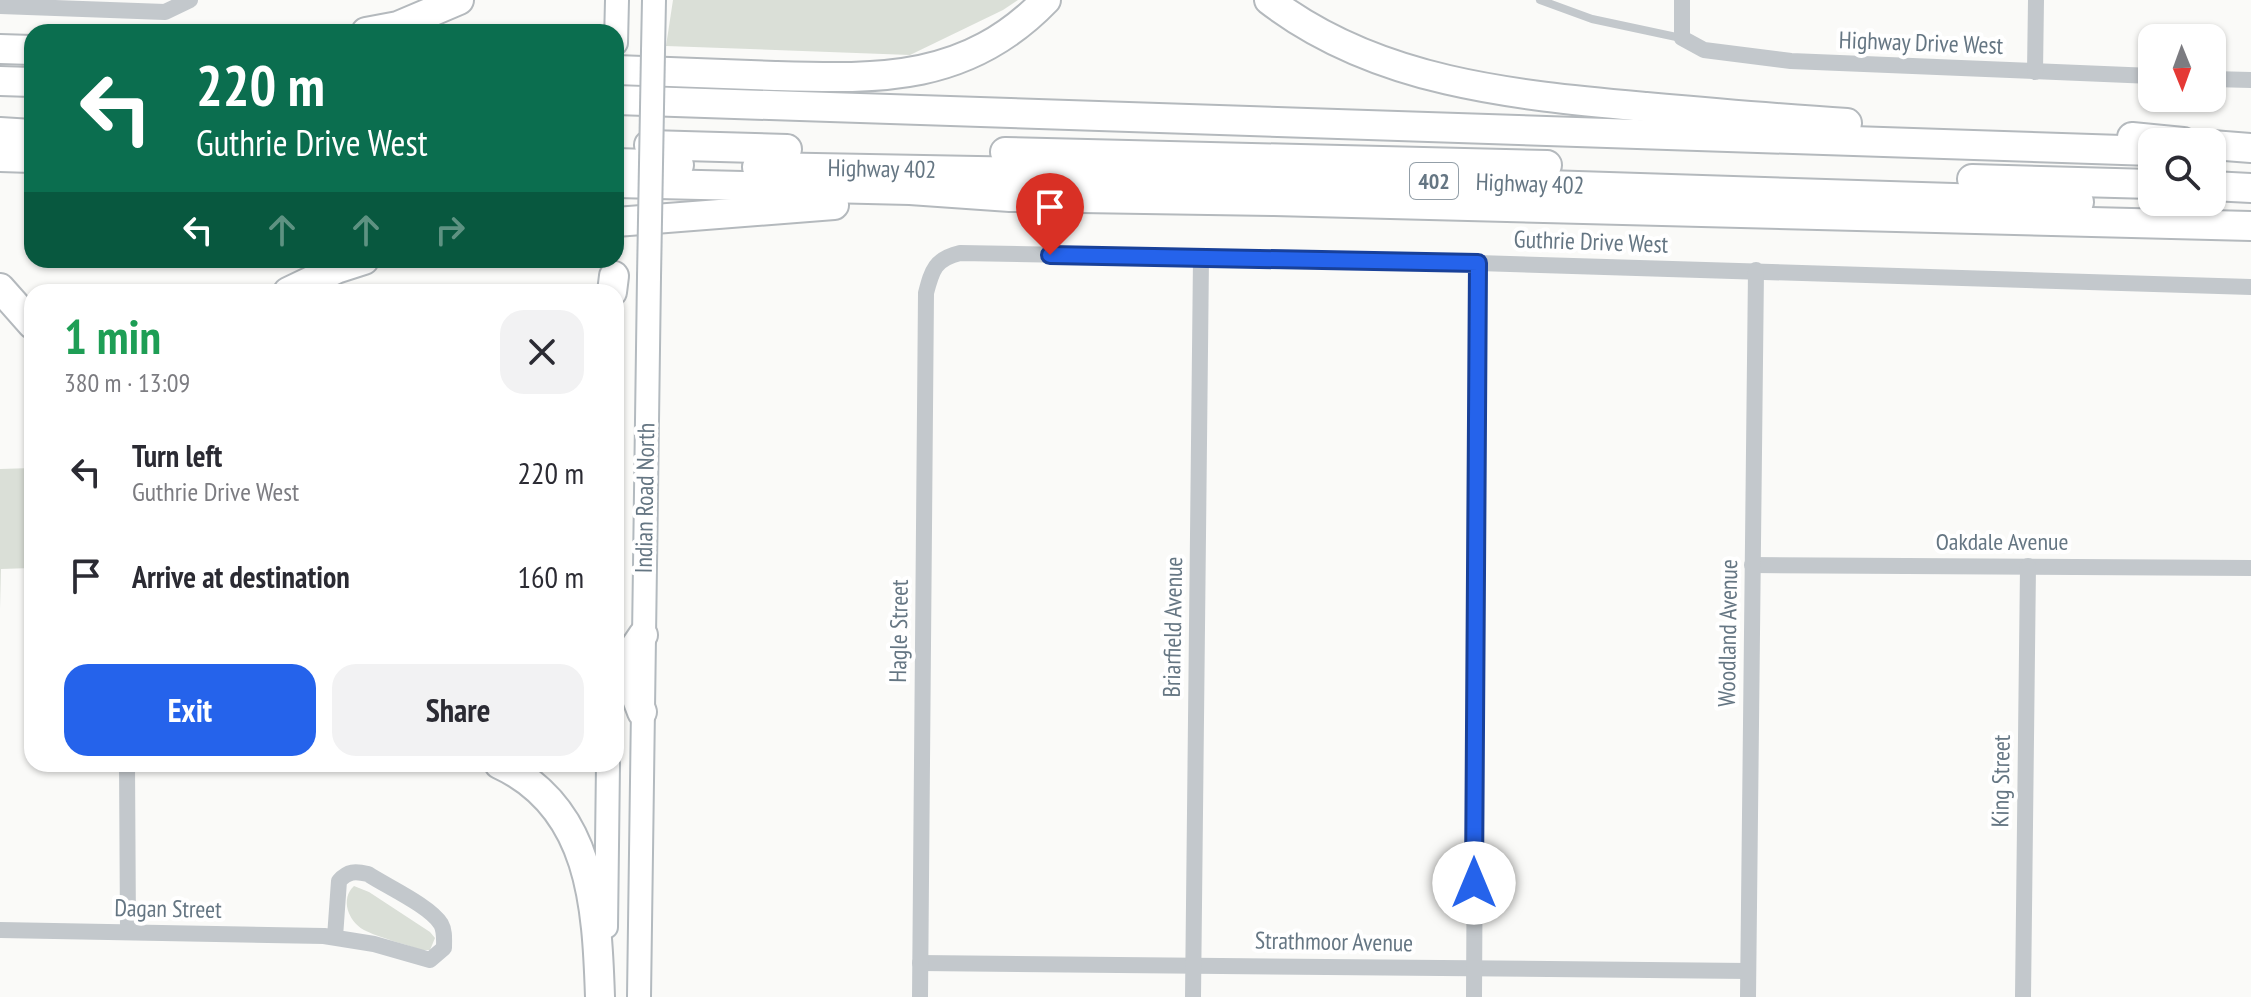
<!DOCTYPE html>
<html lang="en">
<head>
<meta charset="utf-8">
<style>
	:root { --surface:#fff; --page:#f2f2f3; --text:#2b2b33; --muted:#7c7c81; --accent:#2563eb }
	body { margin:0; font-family:"PT Sans Narrow",sans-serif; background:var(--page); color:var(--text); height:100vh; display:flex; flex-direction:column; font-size:30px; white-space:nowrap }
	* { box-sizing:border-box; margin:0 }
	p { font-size:26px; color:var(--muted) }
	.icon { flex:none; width:44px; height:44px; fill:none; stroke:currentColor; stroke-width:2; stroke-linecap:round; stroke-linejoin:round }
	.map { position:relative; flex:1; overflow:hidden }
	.details { position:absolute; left:24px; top:284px; width:600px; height:488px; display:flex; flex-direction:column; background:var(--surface); border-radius:24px; box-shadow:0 2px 6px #0004 }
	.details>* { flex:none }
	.banner { position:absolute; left:24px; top:24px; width:600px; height:244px; border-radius:24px; box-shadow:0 2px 6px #0004; background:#0b6e4f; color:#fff; overflow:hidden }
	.needle { width:52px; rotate:179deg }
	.controls { position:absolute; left:2138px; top:24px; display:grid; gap:16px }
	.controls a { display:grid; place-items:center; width:88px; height:88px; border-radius:16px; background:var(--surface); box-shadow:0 2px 6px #0004; font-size:40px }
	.pin { position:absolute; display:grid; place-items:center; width:68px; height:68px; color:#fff; margin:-82px -34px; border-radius:50% 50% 50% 0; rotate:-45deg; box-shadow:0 0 8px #0007 }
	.pin .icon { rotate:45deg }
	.me { position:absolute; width:88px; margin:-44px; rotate:0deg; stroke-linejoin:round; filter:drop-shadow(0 0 6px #0008) }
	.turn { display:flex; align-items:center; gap:28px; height:168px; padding:0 40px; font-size:36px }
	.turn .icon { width:104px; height:104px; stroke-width:2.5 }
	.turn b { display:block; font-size:56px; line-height:68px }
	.lanes { display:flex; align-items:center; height:76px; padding:0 40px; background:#0003; justify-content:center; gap:40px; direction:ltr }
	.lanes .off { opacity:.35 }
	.round { display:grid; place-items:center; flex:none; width:84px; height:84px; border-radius:24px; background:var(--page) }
	.headline { display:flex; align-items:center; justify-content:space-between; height:136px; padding:0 40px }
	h1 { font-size:48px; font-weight:700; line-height:60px; color:#1e9e55 }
	.cta { display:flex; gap:16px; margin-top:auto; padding:16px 40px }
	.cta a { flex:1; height:92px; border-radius:24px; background:var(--accent); color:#fff; font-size:32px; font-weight:700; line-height:92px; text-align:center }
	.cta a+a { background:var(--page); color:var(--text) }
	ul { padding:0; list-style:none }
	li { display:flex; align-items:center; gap:24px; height:104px; padding:0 40px }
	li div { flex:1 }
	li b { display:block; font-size:30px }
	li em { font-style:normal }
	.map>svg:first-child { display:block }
</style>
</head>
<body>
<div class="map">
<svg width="2251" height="997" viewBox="0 0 2251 997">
	<rect width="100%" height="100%" fill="#fafaf8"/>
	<g fill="#dadfd7">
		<path d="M673 0H1018L1003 10 910 55 666 46Z"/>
		<path d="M32 468V568L1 569 0 609V469Z"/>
		<path d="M354 886 369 892 430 932 435 938 430 950H421C405 944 377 937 364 930 348 921 340 899 354 886Z"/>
	</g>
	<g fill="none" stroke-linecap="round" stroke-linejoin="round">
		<defs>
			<g id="secondary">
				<path d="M616 43 617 0"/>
				<path d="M653 51 654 0"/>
				<path d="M606 927 608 764"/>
				<path d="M639 997 649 277"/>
			</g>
			<g id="highway">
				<path d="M1269 0C1377 83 1515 95 1646 107 1713 113 1780 119 1847 123"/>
				<path d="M366 32 398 26 459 0"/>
				<path d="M0 49 32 50"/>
				<path d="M616 70C669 72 722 74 775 76 880 79 967 82 1046 0"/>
				<path d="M0 81 32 82"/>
				<path d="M616 100 2152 151"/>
				<path d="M0 132 32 134"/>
				<path d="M2132 137 2183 142"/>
				<path d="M649 145 787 149"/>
				<path d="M2212 145 2251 148"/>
				<path d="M1005 152 1547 165"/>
				<path d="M0 157 32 158"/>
				<path d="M616 163 679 165"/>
				<path d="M757 167 1261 176 2079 202"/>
				<path d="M1972 179 2152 184"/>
				<path d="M616 183 910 190 1010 197 1274 201 2251 226"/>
				<path d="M2212 186 2251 188"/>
				<path d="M616 222 834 205"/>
				<path d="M0 288 32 324"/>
				<path d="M288 292 336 269 364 260"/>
				<path d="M612 292 614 276"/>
				<path d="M616 661 629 678 642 712"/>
				<path d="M616 675 643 635"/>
				<path d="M499 764C592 807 597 906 600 997"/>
			</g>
		</defs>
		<use href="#secondary" stroke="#b3babf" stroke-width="26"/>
		<use href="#highway" stroke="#b4b9bd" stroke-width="32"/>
		<path stroke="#c3c8cc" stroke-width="8" d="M1540 0 1592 19 1681 38"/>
		<g stroke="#c3c8cc" stroke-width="16">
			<path d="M1682 0V38L1704 50 1791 61 2152 76"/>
			<path d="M0 6 165 12 190 0"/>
			<path d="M2035 72 2036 0"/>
			<path d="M2212 79 2251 80"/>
			<path d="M1752 565 2251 568"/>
			<path d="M127 764 128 932"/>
			<path d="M0 930 324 936 374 944 430 960 444 948C444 940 445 931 441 924 430 906 386 886 368 874 355 871 348 871 339 881L335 937"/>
			<path d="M920 963 1748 971"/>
			<path d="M920 997 926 293C932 270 935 259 960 253L1478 263 2251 287"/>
			<path d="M1193 997 1201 258"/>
			<path d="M1474 997 1478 263"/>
			<path d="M1748 997 1756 270"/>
			<path d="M2023 997 2028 566"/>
		</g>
		<use href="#secondary" stroke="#fff" stroke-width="22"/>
		<use href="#highway" stroke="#fff" stroke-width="28"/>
		<defs>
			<path id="secondary-bridge" d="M649 277 653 51"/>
		</defs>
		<use href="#secondary-bridge" stroke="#b3babf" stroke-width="26" stroke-linecap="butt"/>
		<use href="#secondary-bridge" stroke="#fff" stroke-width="22"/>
	</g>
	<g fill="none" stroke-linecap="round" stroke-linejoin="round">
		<defs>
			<path id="route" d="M1050 255 1478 263 1474 883"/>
		</defs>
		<use href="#route" stroke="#184099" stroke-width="20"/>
		<use href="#route" stroke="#2563eb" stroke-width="14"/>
	</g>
	<g text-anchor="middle" stroke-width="8" stroke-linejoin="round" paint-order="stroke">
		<rect fill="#fff" stroke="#939fa8" stroke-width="2" x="1410" y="163" width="48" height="36" rx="6"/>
		<g font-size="22" font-weight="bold" fill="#657683">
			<text x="1434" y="189">402</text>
		</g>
		<g font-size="24" fill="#657683" stroke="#fff">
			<text transform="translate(1921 43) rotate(2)" y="8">Highway Drive West</text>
			<text transform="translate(882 169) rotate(1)" y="8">Highway 402</text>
			<text transform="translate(1530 184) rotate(2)" y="8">Highway 402</text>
			<text transform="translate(1591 242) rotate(2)" y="8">Guthrie Drive West</text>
			<text transform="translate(645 498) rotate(-89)" y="8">Indian Road North</text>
			<text x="2002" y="550">Oakdale Avenue</text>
			<text transform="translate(1173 627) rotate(-89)" y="8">Briarfield Avenue</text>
			<text transform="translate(899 631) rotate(-89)" y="8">Hagle Street</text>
			<text transform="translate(1728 633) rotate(-89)" y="8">Woodland Avenue</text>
			<text transform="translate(2001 781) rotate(-89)" y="8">King Street</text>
			<text transform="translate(168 909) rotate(1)" y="8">Dagan Street</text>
			<text transform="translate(1334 942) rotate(1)" y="8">Strathmoor Avenue</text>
		</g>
	</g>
</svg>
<div class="controls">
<a><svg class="needle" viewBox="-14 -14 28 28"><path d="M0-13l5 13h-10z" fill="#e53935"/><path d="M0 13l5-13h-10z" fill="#7c7c81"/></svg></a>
<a><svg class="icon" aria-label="search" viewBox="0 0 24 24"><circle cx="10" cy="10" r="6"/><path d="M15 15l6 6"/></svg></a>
</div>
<div class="pin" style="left:1050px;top:255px;background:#d93025"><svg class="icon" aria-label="arrive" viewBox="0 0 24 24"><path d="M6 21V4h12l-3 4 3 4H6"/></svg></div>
<svg class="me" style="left:1474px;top:883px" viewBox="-20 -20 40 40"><circle r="19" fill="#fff"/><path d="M0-13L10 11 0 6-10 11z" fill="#2563eb"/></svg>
<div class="banner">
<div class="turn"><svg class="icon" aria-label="left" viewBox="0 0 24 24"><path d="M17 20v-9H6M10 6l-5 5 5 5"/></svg><div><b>220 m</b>Guthrie Drive West</div></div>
<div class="lanes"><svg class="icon" aria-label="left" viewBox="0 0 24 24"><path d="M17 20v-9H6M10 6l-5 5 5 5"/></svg><svg class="icon off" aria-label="ahead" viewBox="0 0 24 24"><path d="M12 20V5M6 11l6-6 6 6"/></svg><svg class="icon off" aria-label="ahead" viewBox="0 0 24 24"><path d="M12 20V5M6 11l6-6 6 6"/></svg><svg class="icon off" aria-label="right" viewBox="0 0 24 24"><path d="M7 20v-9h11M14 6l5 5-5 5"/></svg></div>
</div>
<section class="details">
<div class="headline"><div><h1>1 min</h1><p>380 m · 13:09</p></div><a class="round"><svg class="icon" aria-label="close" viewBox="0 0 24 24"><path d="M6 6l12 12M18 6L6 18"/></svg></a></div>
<ul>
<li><svg class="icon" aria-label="left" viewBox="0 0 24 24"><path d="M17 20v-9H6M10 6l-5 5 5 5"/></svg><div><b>Turn left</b><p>Guthrie Drive West</p></div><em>220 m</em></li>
<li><svg class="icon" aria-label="arrive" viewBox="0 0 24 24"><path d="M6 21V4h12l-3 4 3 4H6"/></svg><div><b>Arrive at destination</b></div><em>160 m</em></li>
</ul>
<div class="cta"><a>Exit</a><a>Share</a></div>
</section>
</div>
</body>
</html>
